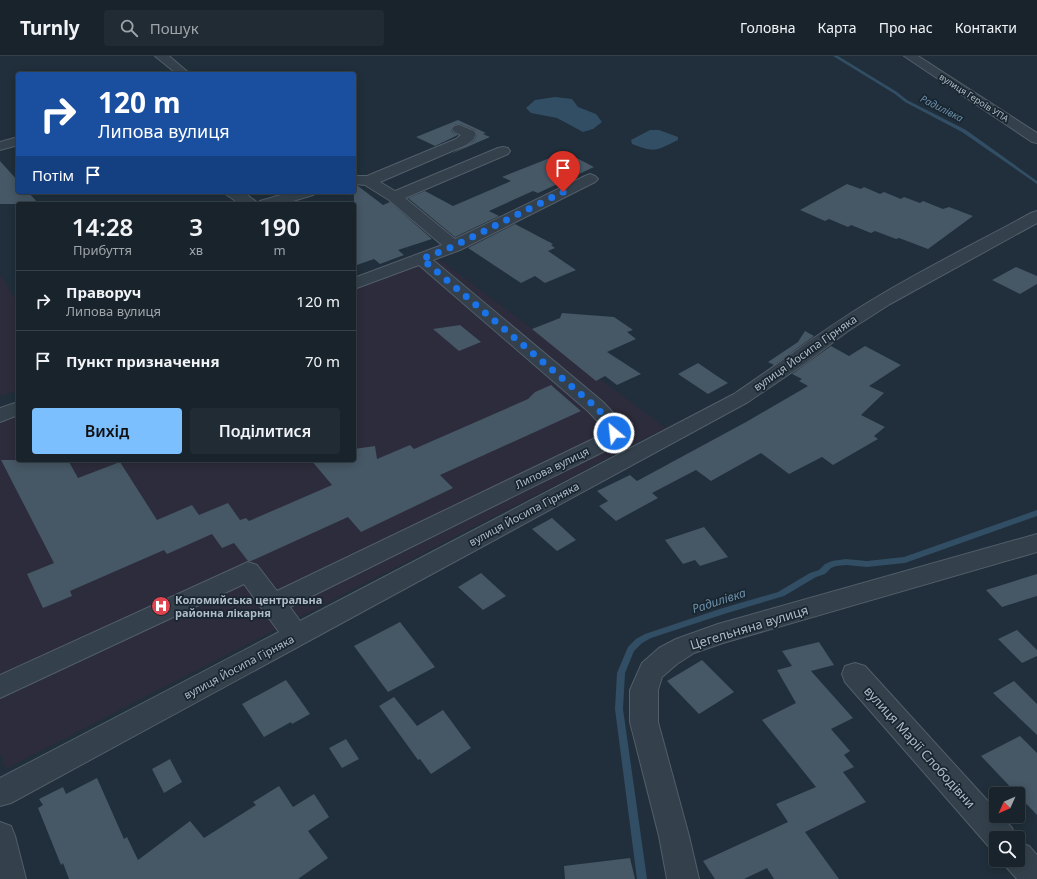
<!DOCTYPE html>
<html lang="uk">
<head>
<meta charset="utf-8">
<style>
	:root { --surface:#18232c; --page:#212b34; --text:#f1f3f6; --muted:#9fa4a9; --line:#364048; --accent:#7cbfff }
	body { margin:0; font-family:"Noto Sans",sans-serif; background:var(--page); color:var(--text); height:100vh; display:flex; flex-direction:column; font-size:15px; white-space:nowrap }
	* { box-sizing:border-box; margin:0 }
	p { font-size:13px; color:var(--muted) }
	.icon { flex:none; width:22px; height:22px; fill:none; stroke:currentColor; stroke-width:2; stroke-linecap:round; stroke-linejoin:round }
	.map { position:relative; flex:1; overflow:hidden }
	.sheet { position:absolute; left:16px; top:146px; width:340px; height:260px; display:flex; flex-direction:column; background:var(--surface); border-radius:4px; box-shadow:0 2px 10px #0003,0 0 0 1px var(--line) }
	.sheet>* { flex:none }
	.hud { position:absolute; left:16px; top:16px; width:340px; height:122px; border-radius:4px; box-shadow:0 2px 10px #0003,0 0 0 1px var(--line); background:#1a4fa0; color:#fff; overflow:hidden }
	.needle { width:26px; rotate:225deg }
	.tools { position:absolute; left:989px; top:731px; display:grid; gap:8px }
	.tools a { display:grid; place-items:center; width:36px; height:36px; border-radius:4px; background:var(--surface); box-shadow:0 2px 10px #0003,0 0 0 1px var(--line); font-size:20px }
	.pin { position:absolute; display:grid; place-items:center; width:34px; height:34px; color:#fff; margin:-41px -17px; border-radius:50% 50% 50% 0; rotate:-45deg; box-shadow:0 0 4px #0007 }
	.pin .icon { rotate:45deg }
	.me { position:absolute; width:44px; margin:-22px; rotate:332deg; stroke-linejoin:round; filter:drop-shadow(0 0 3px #0008) }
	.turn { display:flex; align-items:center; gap:14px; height:84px; padding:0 16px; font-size:18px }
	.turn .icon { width:52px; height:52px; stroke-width:2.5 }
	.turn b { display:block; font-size:28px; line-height:34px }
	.then { display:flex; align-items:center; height:38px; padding:0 16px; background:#0003; gap:8px; font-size:15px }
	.eta { display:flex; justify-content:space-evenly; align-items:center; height:68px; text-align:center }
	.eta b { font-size:24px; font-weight:600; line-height:28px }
	.action { display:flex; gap:8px; margin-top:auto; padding:8px 16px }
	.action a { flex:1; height:46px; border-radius:4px; background:var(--accent); color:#111; font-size:16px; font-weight:600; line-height:46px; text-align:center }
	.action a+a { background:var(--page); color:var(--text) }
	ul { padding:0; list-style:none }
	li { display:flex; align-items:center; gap:12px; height:60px; padding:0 16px; border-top:1px solid var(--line) }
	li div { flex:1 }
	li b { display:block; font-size:15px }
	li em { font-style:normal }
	header { display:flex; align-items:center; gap:24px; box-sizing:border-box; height:56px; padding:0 20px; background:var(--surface); border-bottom:1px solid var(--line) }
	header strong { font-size:19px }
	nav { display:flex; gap:22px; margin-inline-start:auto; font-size:14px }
	.search { width:280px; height:36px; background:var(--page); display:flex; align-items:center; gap:10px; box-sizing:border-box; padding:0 14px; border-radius:4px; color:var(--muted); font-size:15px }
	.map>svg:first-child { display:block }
</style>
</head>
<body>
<header>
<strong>Turnly</strong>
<div class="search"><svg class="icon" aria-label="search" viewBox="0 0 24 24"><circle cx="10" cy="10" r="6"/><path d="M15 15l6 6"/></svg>Пошук</div>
<nav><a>Головна</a><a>Карта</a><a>Про нас</a><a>Контакти</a></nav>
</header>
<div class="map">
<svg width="1037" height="823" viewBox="0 0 1037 823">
	<rect width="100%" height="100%" fill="#202f3b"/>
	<g fill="#2c2c3c">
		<path d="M436 201 666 372 6 713 0 697V365L18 358V404H354V232Z"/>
		<path d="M0 218 18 247V335L0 340Z"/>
	</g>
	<g fill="#324e64">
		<path d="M555 41 572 43 578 51 596 58 602 66 593 73 583 76 557 62 531 57 526 52 535 44Z"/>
		<path d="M650 74H659L678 81V84C655 95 656 97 632 88L631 84Z"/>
	</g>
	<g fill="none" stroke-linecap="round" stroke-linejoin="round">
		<g fill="#324e64" fill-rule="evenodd">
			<path d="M833 0H838L897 36 907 44 966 74 1037 125V128L962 76 905 46 895 38Z"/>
			<path d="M1037 454V460L905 507 867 511 846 509 836 510 831 512 825 518 816 521 784 540 724 558 651 582 642 587 634 595 625 617 623 653 647 823H637L615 653 617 617 628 591 636 583 645 578 723 552 778 536 810 517 819 514 825 508 832 505 846 503 867 505 904 501Z"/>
		</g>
	</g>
	<g fill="#465765">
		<path d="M458 64 486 77 483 78 490 81 451 98 474 85 477 79 475 74 460 68 454 69 451 74 453 77 458 79 435 90 416 81Z"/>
		<path d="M565 96 594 111 538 137 533 135 489 155 499 160 455 181 408 142 425 135 453 150 511 125 502 121Z"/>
		<path d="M0 105 18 125V136H28L39 148H0Z"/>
		<path d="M847 128 861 133 864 131 880 138 884 136 901 143 904 141 920 147 923 145 943 153 949 151 973 160 928 193 899 182 896 183 875 175 871 177 851 169 848 171 829 163 825 165 800 154Z"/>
		<path d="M354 130H358L383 149 390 146 432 183 398 194 404 199 380 208 374 203 354 210Z"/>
		<path d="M515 168 553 188 551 189 555 192 548 195 576 214 545 227 535 220 521 227 468 192Z"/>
		<path d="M1016 211 1037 220V228L1020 238 992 224Z"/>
		<path d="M562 257 614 261 633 274 627 276 636 283 607 296 641 318 617 329 605 320 596 325 532 273 560 262Z"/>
		<path d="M460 269 481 286 459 295 433 273Z"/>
		<path d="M805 275 814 280 774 309 768 306 798 286Z"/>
		<path d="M831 290 849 300 865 290 901 309 869 330 884 337 861 359 885 371 874 380 878 383 833 409 822 401 789 418 761 397 711 425 696 414 652 437 658 442 616 465 599 450 608 445 597 435 630 419 637 425 746 366 808 330 799 325 802 323 792 318Z"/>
		<path d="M698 307 717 320 728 327 708 338 678 318Z"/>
		<path d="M551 329 581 355 440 419 453 432 361 476 348 461 251 505H248L234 487 222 492 212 478 167 498 164 494 70 535 72 540 43 552 27 518 54 507 1 404H68L78 422 120 406 157 464 192 449 199 459 228 447 240 464 246 462 249 465 332 429 311 404H354V393L375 390 377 403 410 389 414 393 528 343 535 336Z"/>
		<path d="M552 462 576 484 557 495 532 473Z"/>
		<path d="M704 471 728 501 700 510 695 504 683 508 665 484Z"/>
		<path d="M481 517 506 540 483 554 458 531Z"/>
		<path d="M1037 518V540L1002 551 986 534Z"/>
		<path d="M400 566 435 611 388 636 354 590Z"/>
		<path d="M1017 574 1037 594V600L1022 607 998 583Z"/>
		<path d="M819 586 834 609 811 615 853 662 831 673 850 695 844 699 854 711 843 716 866 746 805 776 839 823H774L767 812 744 823H715L703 805 788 766 776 748 816 731 762 664 796 647 777 614 792 610 782 595Z"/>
		<path d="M702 604 734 636 699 658 667 625Z"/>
		<path d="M286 624 310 658 292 668 291 666 264 681 242 648Z"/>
		<path d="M1014 625 1037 648V679L993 637Z"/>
		<path d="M394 641 417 670 443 654 471 692 431 718 420 703 418 704 379 650Z"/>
		<path d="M1020 680 1037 697V759L981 700Z"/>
		<path d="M346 683 359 703 342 712 329 692Z"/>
		<path d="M170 703 182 726 164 737 152 713Z"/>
		<path d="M97 722 124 783 127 781 138 804 190 765 204 782 256 749 253 746 279 730 293 751 314 738 329 761 308 775 328 802 298 823H69L63 807 61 809 38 752 43 749 39 743 63 731 66 738Z"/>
		<path d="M630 802 635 823H565L564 810Z"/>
	</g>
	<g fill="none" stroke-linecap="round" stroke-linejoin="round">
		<defs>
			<g id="minor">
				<path d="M155 0H169L190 18H177Z"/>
				<path d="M904 0H918L1037 77V87L1032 86Z"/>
				<path d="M459 69 474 75 476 78 473 84 466 89 380 126 395 135 498 92 503 91 508 92 510 95 508 98 405 142 455 183 585 120 590 118 595 120 598 123 595 126 460 194 433 204 603 346 617 361 625 377 617 389 290 551 300 565 734 338C782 306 827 270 877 241 927 211 980 185 1031 157L1037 155V167L890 248 848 275 804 308 748 346 11 747 0 750V722L279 576 244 528 0 642V619L248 506 257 509 277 535 591 384 603 377 600 368 589 356 419 209 354 233V222L442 189 389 144 365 129 354 128V120H367L456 83 461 79 454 76 452 73 454 70Z"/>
				<path d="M18 81V89L0 94V86Z"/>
				<path d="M224 136H243L258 147 260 145 291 136H316L313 139 283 148H240L227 139Z"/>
				<path d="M18 346V359L0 366V352Z"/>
				<path d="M1037 478V496L723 587 694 597 677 608 662 621 658 634V666L689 780 699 823H667L659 780 630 666V634L642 607 659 592 676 583 718 568Z"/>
				<path d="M855 607 865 610 996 754V760H1001L1012 772 1016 782H996V795L990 792 845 626 842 618 845 610Z"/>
				<path d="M0 766 11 770 15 780 26 823H0Z"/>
				<path d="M1018 786 1029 790 1037 799V823H1017L1007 812 1004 804H1018Z"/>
			</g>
		</defs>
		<use href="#minor" stroke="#525e69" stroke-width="2"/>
		<use href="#minor" fill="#34414c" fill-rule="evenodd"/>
	</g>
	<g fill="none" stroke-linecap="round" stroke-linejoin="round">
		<path stroke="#1a73e8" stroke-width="7" stroke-dasharray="0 12.6" d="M563 136 454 190 422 203 596 351 610 366 614 377"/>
	</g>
	<defs>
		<symbol id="hospital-disc" viewBox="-11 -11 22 22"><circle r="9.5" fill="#e0444e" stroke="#192630"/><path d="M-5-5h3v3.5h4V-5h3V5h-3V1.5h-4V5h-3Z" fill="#fff"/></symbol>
	</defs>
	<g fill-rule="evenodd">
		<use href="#hospital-disc" x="150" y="539" width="22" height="22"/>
	</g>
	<g text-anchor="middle" stroke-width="3.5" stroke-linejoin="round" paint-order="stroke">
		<g font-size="9" fill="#afbbc8" stroke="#192630">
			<text transform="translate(974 42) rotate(33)" y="3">вулиця Героїв УПА</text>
		</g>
		<g font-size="10" font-style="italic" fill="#6d91ad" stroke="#192630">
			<text transform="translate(942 52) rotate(27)" y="4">Радилівка</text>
		</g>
		<g font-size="11" fill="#afbbc8" stroke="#192630">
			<text transform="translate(805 297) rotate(-35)" y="4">вулиця Йосипа Гірняка</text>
			<text transform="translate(552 412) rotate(-26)" y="4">Липова вулиця</text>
			<text transform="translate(524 458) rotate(-28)" y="4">вулиця Йосипа Гірняка</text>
			<text transform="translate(239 611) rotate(-28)" y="4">вулиця Йосипа Гірняка</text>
		</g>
		<g font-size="11" font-weight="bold" fill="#afbbc8" stroke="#192630" text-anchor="start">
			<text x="175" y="548">Коломийська центральна<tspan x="175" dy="13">районна лікарня</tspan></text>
		</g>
		<g font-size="12" font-style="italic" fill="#6d91ad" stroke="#192630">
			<text transform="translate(719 545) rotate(-18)" y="4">Радилівка</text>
		</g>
		<g font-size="13" fill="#afbbc8" stroke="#192630">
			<text transform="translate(749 571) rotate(-17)" y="5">Цегельняна вулиця</text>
			<text transform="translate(920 691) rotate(48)" y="5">вулиця Марії Слободівни</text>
		</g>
	</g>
</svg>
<div class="tools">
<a><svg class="needle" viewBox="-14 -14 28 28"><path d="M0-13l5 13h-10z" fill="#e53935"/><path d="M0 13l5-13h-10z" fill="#9fa4a9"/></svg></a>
<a><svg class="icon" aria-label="search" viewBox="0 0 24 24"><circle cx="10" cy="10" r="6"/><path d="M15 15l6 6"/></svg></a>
</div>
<div class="pin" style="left:563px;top:136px;background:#d93025"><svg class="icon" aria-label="arrive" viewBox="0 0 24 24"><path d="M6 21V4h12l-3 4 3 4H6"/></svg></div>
<svg class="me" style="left:614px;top:377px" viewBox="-20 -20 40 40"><circle r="17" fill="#1a73e8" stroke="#fff" stroke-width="3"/><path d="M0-11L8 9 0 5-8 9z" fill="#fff"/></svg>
<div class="hud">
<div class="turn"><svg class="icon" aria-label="right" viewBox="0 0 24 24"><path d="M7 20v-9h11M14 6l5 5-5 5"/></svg><div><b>120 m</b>Липова вулиця</div></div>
<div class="then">Потім<svg class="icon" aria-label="arrive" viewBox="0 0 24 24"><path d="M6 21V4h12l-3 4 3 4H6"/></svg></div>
</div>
<section class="sheet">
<div class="eta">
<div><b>14:28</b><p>Прибуття</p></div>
<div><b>3</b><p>хв</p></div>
<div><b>190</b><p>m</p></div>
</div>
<ul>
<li><svg class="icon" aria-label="right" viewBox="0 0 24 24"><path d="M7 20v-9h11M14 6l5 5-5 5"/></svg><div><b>Праворуч</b><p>Липова вулиця</p></div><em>120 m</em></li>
<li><svg class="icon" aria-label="arrive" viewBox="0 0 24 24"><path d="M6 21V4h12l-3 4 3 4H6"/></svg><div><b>Пункт призначення</b></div><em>70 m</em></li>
</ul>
<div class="action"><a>Вихід</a><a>Поділитися</a></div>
</section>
</div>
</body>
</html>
